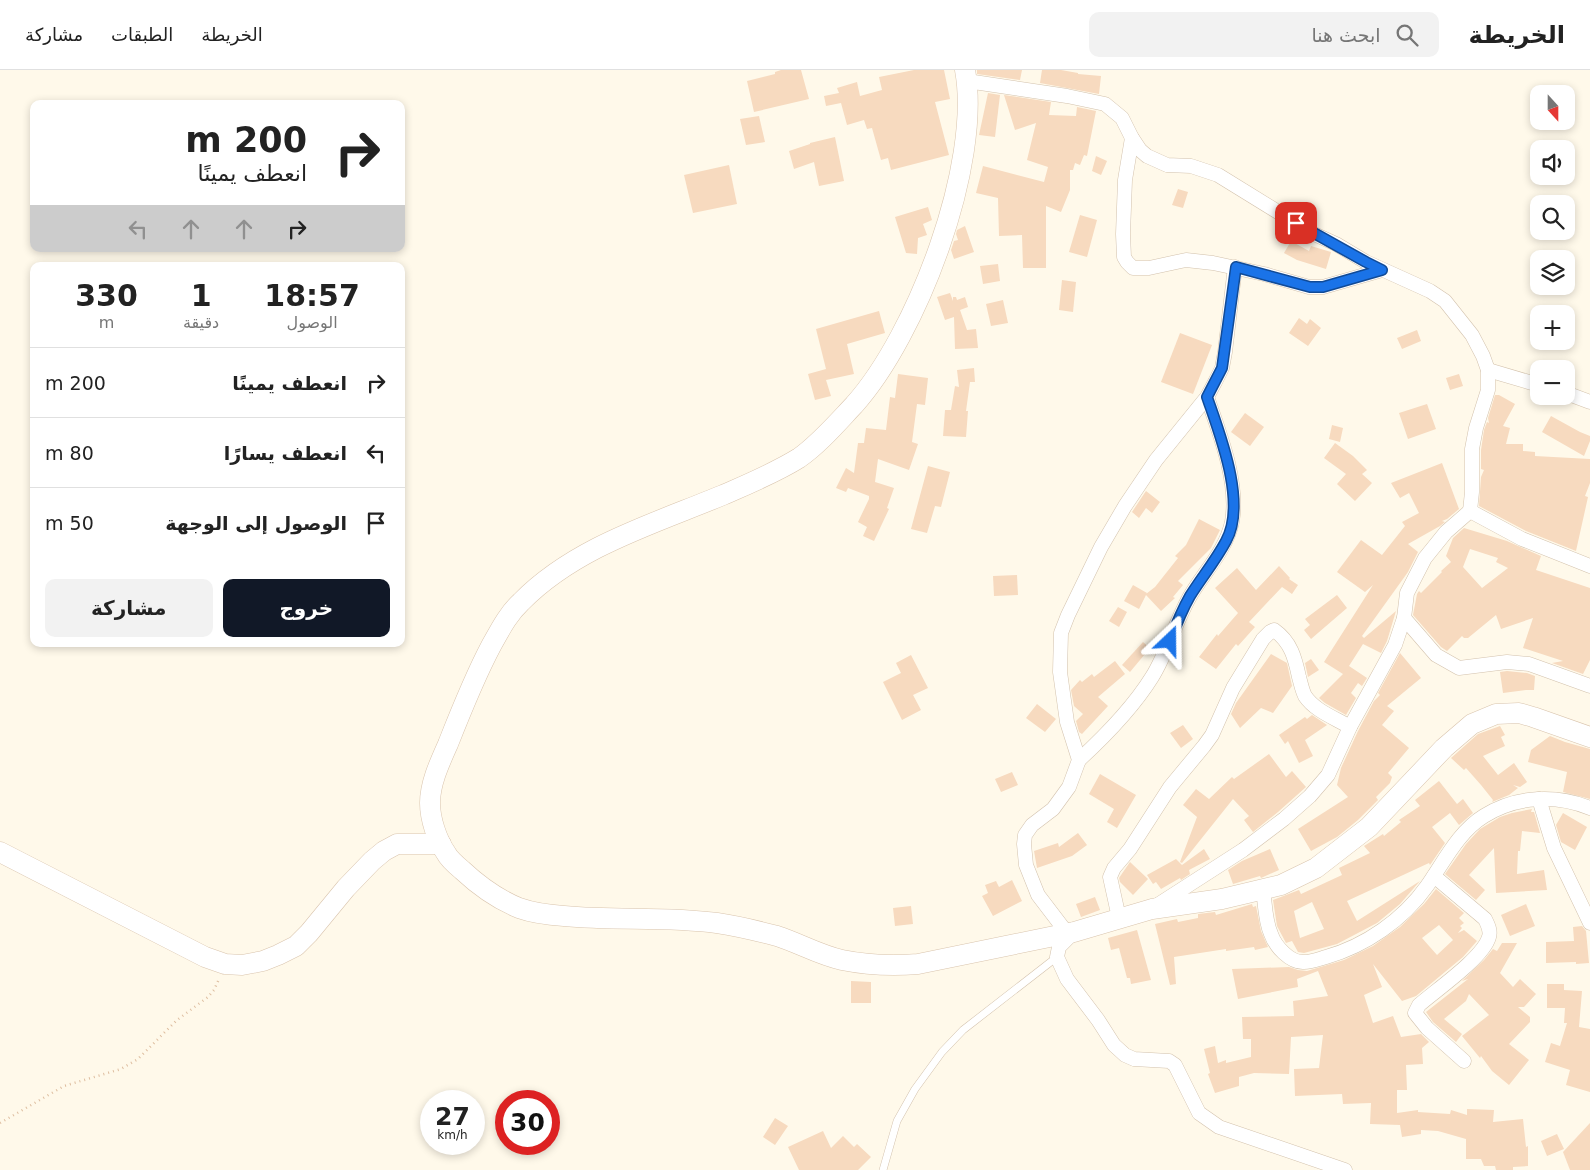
<!DOCTYPE html>
<html lang="ar">
<head>
<meta charset="utf-8">
<style>
	:root { --surface:#fff; --page:#f2f2f2; --text:#222; --muted:#767676; --line:#e0e0e0; --accent:#111827 }
	body { margin:0; font-family:"DejaVu Sans","Noto Naskh Arabic",sans-serif; background:var(--page); color:var(--text); direction:rtl; height:100vh; display:flex; flex-direction:column; font-size:19px; white-space:nowrap }
	* { box-sizing:border-box; margin:0 }
	p { font-size:16px; color:var(--muted) }
	.icon { flex:none; width:28px; height:28px; fill:none; stroke:currentColor; stroke-width:2; stroke-linecap:round; stroke-linejoin:round }
	.map { position:relative; flex:1; overflow:hidden; direction:ltr }
	.side { position:absolute; left:30px; top:192px; width:375px; height:385px; display:flex; flex-direction:column; background:var(--surface); border-radius:10px; box-shadow:0 2px 8px #0003; direction:rtl }
	.side>* { flex:none }
	.top-card { position:absolute; left:30px; top:30px; width:375px; height:152px; border-radius:10px; box-shadow:0 2px 8px #0003; direction:rtl; background:#fff; color:var(--text); overflow:hidden }
	.needle { width:32px; rotate:159deg }
	.controls { position:absolute; left:1530px; top:15px; display:grid; gap:10px }
	.controls a { display:grid; place-items:center; width:45px; height:45px; border-radius:10px; background:var(--surface); box-shadow:0 2px 8px #0003; font-size:25px }
	.speed { position:absolute; left:420px; top:1020px; display:flex; gap:10px; font-size:25px; font-weight:700; text-align:center }
	.speed>* { display:grid; place-content:center; width:65px; height:65px; border-radius:50%; background:var(--surface); box-shadow:0 2px 8px #0003; line-height:1 }
	.speed small { font-size:12px; font-weight:400 }
	.speed .limit { border:8px solid #d22; background:#fff; color:#111 }
	.pin { position:absolute; display:grid; place-items:center; width:42px; height:42px; color:#fff; margin:-21px; border-radius:10px; box-shadow:0 2px 8px #0006 }
	.me { position:absolute; width:55px; margin:-28px; rotate:23deg; stroke-linejoin:round; filter:drop-shadow(0 0 4px #0008) }
	.turn { display:flex; align-items:center; gap:18px; height:105px; padding:0 15px; font-size:22px }
	.turn .icon { width:65px; height:65px; stroke-width:2.5 }
	.turn b { display:block; font-size:35px; line-height:42px }
	.lanes { display:flex; align-items:center; height:48px; padding:0 15px; background:#0003; justify-content:center; gap:25px; direction:ltr }
	.lanes .off { opacity:.35 }
	.eta { display:flex; justify-content:space-evenly; align-items:center; height:85px; text-align:center }
	.eta b { font-size:30px; font-weight:700; line-height:35px }
	.primary-button { display:flex; gap:10px; margin-top:auto; padding:10px 15px }
	.primary-button a { flex:1; height:58px; border-radius:10px; background:var(--accent); color:#fff; font-size:20px; font-weight:700; line-height:58px; text-align:center }
	.primary-button a+a { background:var(--page); color:var(--text) }
	ul { padding:0; list-style:none }
	li { display:flex; align-items:center; gap:15px; height:70px; padding:0 15px; border-top:1px solid var(--line) }
	li div { flex:1 }
	li b { display:block; font-size:19px }
	li em { font-style:normal }
	header { display:flex; align-items:center; gap:30px; box-sizing:border-box; height:70px; padding:0 25px; background:var(--surface); border-bottom:1px solid var(--line) }
	header strong { font-size:24px }
	nav { display:flex; gap:28px; margin-inline-start:auto; font-size:18px }
	.search { width:350px; height:45px; background:var(--page); display:flex; align-items:center; gap:12px; box-sizing:border-box; padding:0 18px; border-radius:10px; color:var(--muted); font-size:19px }
	.map>svg:first-child { display:block }
</style>
</head>
<body>
<header>
<strong>الخريطة</strong>
<div class="search"><svg class="icon" aria-label="search" viewBox="0 0 24 24"><circle cx="10" cy="10" r="6"/><path d="M15 15l6 6"/></svg>ابحث هنا</div>
<nav><a>الخريطة</a><a>الطبقات</a><a>مشاركة</a></nav>
</header>
<div class="map">
<svg width="1590" height="1100" viewBox="0 0 1590 1100">
	<rect width="100%" height="100%" fill="#fff9ea"/>
	<g fill="#f7dabf" fill-rule="evenodd">
		<path d="M781 0H801L809 29 754 42 747 11 775 4V2Z"/>
		<path d="M914 0H944L950 29 935 32 949 85 891 100 888 88 881 90 872 58 867 59 864 50 847 55 841 33 826 36 824 26 839 23 837 18 857 12 860 26 882 20 879 7Z"/>
		<path d="M977 0H1022L1020 10 977 4Z"/>
		<path d="M1042 0H1061L1078 3V4L1101 6 1099 24 1040 13Z"/>
		<path d="M988 23 1000 25 995 67 979 65Z"/>
		<path d="M1004 25 1051 32 1049 45 1076 46 1077 37 1096 41 1087 86 1084 85 1080 95 1075 93 1073 100H1070V120L1061 142 1046 136V198H1023L1022 165 999 166 998 128 976 123 983 96 1044 112 1048 97 1027 90 1036 53 1015 60Z"/>
		<path d="M759 46 765 72 746 75 740 49Z"/>
		<path d="M835 67 844 111 819 116 814 92 794 99 789 81 810 74V73Z"/>
		<path d="M1096 86 1107 91 1101 105 1092 101Z"/>
		<path d="M729 95 737 134 693 143 684 105Z"/>
		<path d="M1178 119 1188 122 1183 138 1172 135Z"/>
		<path d="M928 137 932 150 923 154 927 165 918 168 917 184 906 183 895 147Z"/>
		<path d="M1080 145 1097 150 1087 187 1069 182Z"/>
		<path d="M965 156 974 182 954 189 951 180 954 171 958 170 956 164 957 160Z"/>
		<path d="M1291 171 1309 181 1311 176 1331 182 1326 199 1297 190 1284 183Z"/>
		<path d="M998 194 1000 211 983 214 980 196Z"/>
		<path d="M1062 210 1076 212 1073 242 1059 240Z"/>
		<path d="M950 223 953 231V227H956L957 230 965 227 968 237 960 240 967 260 976 259 978 278 955 279 954 247 945 250 937 227Z"/>
		<path d="M1003 230 1008 253 991 256 986 234Z"/>
		<path d="M879 241 885 263 847 274 854 304 826 310 831 326 815 330 808 304 826 299 816 259Z"/>
		<path d="M1299 248 1307 254 1310 249 1321 258 1308 276 1289 263Z"/>
		<path d="M1417 260 1421 271 1402 279 1397 268Z"/>
		<path d="M1180 263 1212 275 1193 324 1161 312Z"/>
		<path d="M974 298 975 312H970L966 341H968L966 367 943 366 945 340H951L955 316 959 317 957 300Z"/>
		<path d="M898 304 928 308 925 335 917 334 912 372 918 374 909 400 878 389 875 412 894 418 887 438 889 439 874 471 863 466 867 457 858 452 869 429V426L848 418 846 422 836 418 846 398 854 403 858 373H864L866 358 886 360 890 327 895 328Z"/>
		<path d="M1459 304 1463 316 1450 320 1446 308Z"/>
		<path d="M1495 325H1499L1515 334 1503 356 1510 358 1506 374H1523V381L1535 382V386L1590 389V413L1585 426 1588 427 1576 481 1526 461 1479 436 1481 407 1484 400 1481 399V380L1484 360 1487 352 1489 353 1488 348Z"/>
		<path d="M1427 334 1436 359 1408 369 1399 343Z"/>
		<path d="M1245 343 1264 357 1250 376 1231 362Z"/>
		<path d="M1551 346 1580 362 1590 366V371L1584 386 1542 362Z"/>
		<path d="M1332 355 1343 358 1340 372 1329 369Z"/>
		<path d="M1335 373 1353 386 1367 400 1362 404 1372 413 1355 431 1337 414 1346 404 1324 388Z"/>
		<path d="M1442 393 1459 439 1447 449 1442 451 1445 452 1440 456 1408 474 1418 482 1408 502 1362 566 1364 568 1396 541 1387 571 1381 583 1363 574 1349 596 1367 608 1362 616 1358 613 1351 623 1356 628 1346 645 1325 633 1319 628 1343 604 1324 592 1373 515 1365 522 1337 502 1361 470 1382 485 1405 456 1402 452 1419 443 1409 423 1400 428 1391 413Z"/>
		<path d="M928 396 950 402 941 437 935 436 927 463 911 459Z"/>
		<path d="M1146 421 1160 432 1152 443 1146 438 1139 448 1132 442Z"/>
		<path d="M1199 449 1220 460 1211 478 1178 511 1183 515 1173 527 1175 528 1161 541 1146 525 1139 539 1124 531 1133 515 1147 523 1146 524 1155 517 1178 488 1175 486 1186 475Z"/>
		<path d="M1464 458 1507 471 1541 486 1536 500 1590 518V590L1583 604 1552 593 1563 591 1523 578 1533 548 1501 559 1496 545 1468 568H1464L1462 566 1447 581 1441 577 1413 545 1417 524 1419 521 1421 523 1442 502 1441 501 1451 492 1446 486 1453 468ZM1470 479 1498 488 1496 492 1508 498 1482 518 1463 497Z"/>
		<path d="M1279 496 1290 508 1289 509 1298 515 1292 524 1282 517 1249 552 1255 557 1238 576 1236 574 1216 599 1199 587 1217 564 1218 566 1238 543 1215 518 1237 498 1256 520Z"/>
		<path d="M1017 505 1018 525 994 526 993 506Z"/>
		<path d="M1337 525 1347 538 1311 569 1304 560 1310 555 1305 549Z"/>
		<path d="M1118 537 1127 542 1119 557 1109 551Z"/>
		<path d="M1143 572 1150 578 1130 602 1122 595Z"/>
		<path d="M1400 583 1421 608 1387 636 1394 641 1382 655 1409 678 1388 703 1392 707 1390 713 1376 727 1378 730 1358 750 1337 767 1311 781 1298 759 1348 727 1337 715 1341 698 1358 661 1374 631 1380 625 1378 623Z"/>
		<path d="M1271 584 1287 593 1292 616 1273 643 1261 638 1240 658 1231 644 1236 633Z"/>
		<path d="M911 585 928 618 913 625 921 640 902 650 883 612 901 603 896 593Z"/>
		<path d="M1311 589 1319 600 1308 607 1305 593Z"/>
		<path d="M1115 591 1125 604 1098 627 1108 636 1082 664 1079 662 1076 651 1083 644 1074 636 1071 620 1080 610 1082 612 1092 604 1094 607Z"/>
		<path d="M1507 601 1527 603 1535 606 1534 620H1526L1503 623 1500 602Z"/>
		<path d="M1037 634 1056 649 1045 662 1026 648Z"/>
		<path d="M1312 645 1327 655 1305 670 1313 686 1299 693 1288 671 1285 674 1279 665 1305 647 1307 649Z"/>
		<path d="M1183 655 1193 669 1181 678 1170 663Z"/>
		<path d="M1500 656 1505 665 1501 667 1505 676 1483 686 1498 705 1514 693 1527 712 1520 717 1513 715 1518 718 1509 725 1492 732 1493 730 1481 715 1466 698 1464 700 1451 688 1478 664Z"/>
		<path d="M1550 666 1565 672 1590 679V729L1563 722 1567 702 1528 692 1531 680Z"/>
		<path d="M1269 684 1286 707 1292 701 1306 717 1278 742 1253 762 1244 750 1249 746 1233 729 1182 793 1180 792 1197 747 1183 735 1196 719 1209 729 1232 707 1234 709Z"/>
		<path d="M1012 702 1018 715 1001 722 995 709Z"/>
		<path d="M1100 704 1136 725 1117 758 1107 752 1114 739 1089 724Z"/>
		<path d="M1439 711 1457 734 1463 729 1473 743 1459 755 1450 743 1432 757 1445 773 1430 795 1429 793 1347 831 1357 851 1420 811 1400 834 1377 853 1337 874 1304 883 1298 882 1292 871 1286 873 1277 856 1273 830 1299 820 1301 824 1342 805 1339 798 1370 783 1364 776 1383 764 1384 766 1401 752 1399 750 1420 736 1415 730ZM1312 832 1324 859 1300 868 1294 841Z"/>
		<path d="M1532 739 1531 742H1534L1540 763 1522 761 1520 781H1518L1517 804 1544 800 1547 820 1496 823 1494 778 1469 805 1485 820 1476 830 1445 804 1466 774 1480 759 1500 747 1512 743Z"/>
		<path d="M1563 743 1587 757 1575 780 1561 772 1556 755Z"/>
		<path d="M1078 763 1087 775 1072 786 1037 798 1034 781 1058 773 1059 777Z"/>
		<path d="M1204 779 1210 789 1189 800 1190 804 1181 810 1180 808 1161 819 1156 812 1153 814 1147 805 1176 789 1182 795Z"/>
		<path d="M1270 779 1279 800 1261 808 1260 806 1233 814 1228 800 1242 791Z"/>
		<path d="M1130 792 1148 809 1133 825 1120 812 1119 808Z"/>
		<path d="M1012 810 1022 831 993 846 982 826 988 823 985 815 996 811 999 817Z"/>
		<path d="M1436 819 1464 843 1459 848 1464 853 1460 856 1462 858 1458 863 1464 860 1477 871 1463 887 1416 926 1402 931 1373 894 1382 917 1364 925 1373 953 1393 946 1401 967 1421 964 1429 972 1422 978 1423 994 1406 995 1407 1020H1397V1043L1418 1040V1042L1450 1044 1451 1040 1467 1045V1039L1494 1040 1493 1052 1523 1049 1526 1077 1528 1076V1096L1513 1097V1100H1496L1495 1096H1484L1481 1089H1466V1069L1438 1061 1421 1060V1064L1402 1067 1400 1055 1370 1054 1371 1033 1343 1034 1342 1024 1295 1026 1294 999 1319 998 1323 965 1291 967 1289 1004 1254 1003 1239 1007V1016L1215 1023 1208 1004 1210 1003 1204 979 1215 976 1218 993 1226 990V993L1251 987V969H1243L1242 947 1294 946 1293 931 1328 926 1318 901 1297 909 1298 917 1238 929 1232 899 1289 897 1298 900 1307 901 1344 890 1373 876 1400 857 1424 834ZM1439 855 1453 870 1437 885 1422 868Z"/>
		<path d="M1095 827 1100 840 1081 847 1076 834Z"/>
		<path d="M1252 834 1253 837 1256 836 1261 861 1268 877 1255 880 1254 877 1226 881V879L1174 887 1176 914 1170 915 1155 854 1177 849 1178 852 1198 848V844L1215 842 1216 845Z"/>
		<path d="M1526 834 1535 856 1510 866 1501 845Z"/>
		<path d="M911 836 913 854 895 856 893 838Z"/>
		<path d="M1582 856 1586 861 1589 893 1576 894V892L1546 893V872L1574 871 1573 857Z"/>
		<path d="M1137 860 1151 910 1131 914 1130 908H1127L1119 878 1111 880 1108 868Z"/>
		<path d="M1502 873H1517L1500 903 1513 917 1520 909 1536 924 1524 937H1518L1530 947V952L1509 974 1529 990 1509 1015 1492 1001 1481 986 1480 988 1462 966 1489 945 1469 924 1466 931 1444 949 1462 964 1456 972 1433 952 1426 942 1468 909 1462 911 1484 890 1493 879 1497 881Z"/>
		<path d="M851 911 871 912V933H851Z"/>
		<path d="M1547 914H1564V920L1582 921 1579 957 1590 959V1022L1566 1015 1570 1000 1545 992 1551 973 1560 976 1567 953H1564L1565 938H1547Z"/>
		<path d="M775 1048 788 1056 775 1075 763 1067Z"/>
		<path d="M1590 1053V1100H1570L1563 1082Z"/>
		<path d="M823 1061 831 1078 843 1066 854 1077 857 1074 871 1087 858 1100H799L788 1077Z"/>
		<path d="M1557 1064 1564 1079 1547 1086 1541 1071Z"/>
	</g>
	<g fill="none" stroke-linecap="round" stroke-linejoin="round">
		<defs>
			<path id="lane" d="M883 1100 897 1051 915 1019 942 982 963 960 1057 887"/>
			<g id="street">
				<path d="M967 11 1067 26 1105 34 1122 48 1132 68 1140 80 1147 86 1167 95 1191 96 1218 105 1312 163 1336 174 1366 192 1430 221 1445 231 1472 265 1483 286 1488 300V320L1476 358 1472 379V422L1470 441"/>
				<path d="M1132 68 1125 110 1123 164 1124 187 1127 192 1133 198H1149L1186 190 1213 193 1264 204 1309 217H1323L1382 200"/>
				<path d="M1488 300 1539 315"/>
				<path d="M1566 323 1590 332"/>
				<path d="M1404 548 1436 585 1459 598 1507 592 1529 594 1590 616"/>
				<path d="M1079 690C1104 667 1134 636 1152 607 1167 583 1175 553 1189 528 1203 503 1226 481 1232 452 1239 413 1220 364 1207 327"/>
				<path d="M1539 729 1554 778 1590 853"/>
				<path d="M1434 806 1485 849C1488 855 1491 861 1489 867 1483 888 1436 920 1419 935L1415 943 1427 958 1464 991"/>
				<path d="M1263 819C1265 833 1265 851 1271 864 1275 876 1290 893 1304 892 1311 892 1319 889 1326 887 1365 876 1403 850 1427 816 1444 792 1458 762 1484 746 1516 726 1556 724 1590 738"/>
				<path d="M1156 836 1243 780 1284 749 1310 726 1328 705 1350 657 1395 575 1404 548 1407 523 1425 488 1446 462 1470 441 1522 469 1590 496"/>
				<path d="M1119 848 1110 807 1114 798 1130 779 1170 717 1204 676 1212 665 1233 618 1263 569 1270 562 1274 560C1291 572 1295 588 1299 607 1301 614 1302 620 1305 626 1315 641 1335 648 1350 657"/>
				<path d="M1074 862 1059 877 1057 887 1067 909 1098 950 1114 975 1125 985 1134 989 1169 991 1175 995 1199 1043 1219 1057 1345 1100"/>
				<path d="M1067 863 1038 825 1026 795 1024 774 1025 765 1032 755 1053 739 1069 717 1079 690 1067 652 1060 602 1061 563 1068 545 1101 477 1125 436 1156 390 1207 327 1215 312 1222 298 1225 282 1235 197"/>
			</g>
			<g id="secondary">
				<path d="M965 0C982 94 917 265 854 335 837 353 819 374 799 388 775 403 748 414 723 425 653 454 575 477 521 532 508 544 500 560 491 576 474 608 461 641 448 674 440 692 430 713 430 733 430 749 437 770 446 783 449 789 456 795 462 800 478 815 497 829 519 838 533 843 549 845 564 846 615 851 666 846 717 853 737 856 758 861 777 866 799 873 819 885 842 890 867 895 893 896 918 894L1074 862 1152 839 1222 829 1281 815 1316 798 1369 757 1444 678 1472 654 1496 644 1519 643 1533 647 1590 667"/>
				<path d="M0 782 205 887 225 894 242 895 263 891 278 885 296 876 309 863 346 818 372 791 384 781 397 774H441"/>
			</g>
		</defs>
		<use href="#lane" stroke="#d3c2ad" stroke-width="8"/>
		<use href="#street" stroke="#d3c2ad" stroke-width="15"/>
		<use href="#secondary" stroke="#d9c4ad" stroke-width="21"/>
		<path stroke="#debea0" stroke-width="2.5" stroke-dasharray="1 4" stroke-linecap="butt" d="M0 1053 64 1016 121 999 138 989 177 950 208 927 214 920 219 909"/>
		<use href="#lane" stroke="#fff" stroke-width="7"/>
		<use href="#street" stroke="#fff" stroke-width="14"/>
		<use href="#secondary" stroke="#fff" stroke-width="20"/>
	</g>
	<g fill="none" stroke-linecap="round" stroke-linejoin="round">
		<defs>
			<path id="route" d="M1170 571C1176 555 1182 540 1190 526 1202 507 1216 490 1226 471 1247 433 1220 365 1207 327L1222 298 1236 197 1310 217H1323L1382 200 1366 192 1296 153"/>
		</defs>
		<use href="#route" stroke="#114b97" stroke-width="12"/>
		<use href="#route" stroke="#1a73e8" stroke-width="9"/>
	</g>
</svg>
<div class="controls">
<a><svg class="needle" viewBox="-14 -14 28 28"><path d="M0-13l5 13h-10z" fill="#e53935"/><path d="M0 13l5-13h-10z" fill="#767676"/></svg></a>
<a><svg class="icon" aria-label="sound" viewBox="0 0 24 24"><path d="M4 9h4l5-4v14l-5-4H4zM17 9q2 3 0 6"/></svg></a>
<a><svg class="icon" aria-label="search" viewBox="0 0 24 24"><circle cx="10" cy="10" r="6"/><path d="M15 15l6 6"/></svg></a>
<a><svg class="icon" aria-label="layers" viewBox="0 0 24 24"><path d="M12 4l9 5-9 5-9-5zM3 14l9 5 9-5"/></svg></a>
<a>+</a>
<a>−</a>
</div>
<div class="speed"><div>27<small>km/h</small></div><div class="limit">30</div></div>
<div class="pin" style="left:1296px;top:153px;background:#d93025"><svg class="icon" aria-label="arrive" viewBox="0 0 24 24"><path d="M6 21V4h12l-3 4 3 4H6"/></svg></div>
<svg class="me" style="left:1170px;top:571px" viewBox="-20 -20 40 40"><path d="M0-17L14 15 0 8-14 15z" fill="#1a73e8" stroke="#fff" stroke-width="4"/></svg>
<div class="top-card">
<div class="turn"><svg class="icon" aria-label="right" viewBox="0 0 24 24"><path d="M7 20v-9h11M14 6l5 5-5 5"/></svg><div><b>200 m</b>انعطف يمينًا</div></div>
<div class="lanes"><svg class="icon off" aria-label="left" viewBox="0 0 24 24"><path d="M17 20v-9H6M10 6l-5 5 5 5"/></svg><svg class="icon off" aria-label="ahead" viewBox="0 0 24 24"><path d="M12 20V5M6 11l6-6 6 6"/></svg><svg class="icon off" aria-label="ahead" viewBox="0 0 24 24"><path d="M12 20V5M6 11l6-6 6 6"/></svg><svg class="icon" aria-label="right" viewBox="0 0 24 24"><path d="M7 20v-9h11M14 6l5 5-5 5"/></svg></div>
</div>
<section class="side">
<div class="eta">
<div><b>18:57</b><p>الوصول</p></div>
<div><b>1</b><p>دقيقة</p></div>
<div><b>330</b><p>m</p></div>
</div>
<ul>
<li><svg class="icon" aria-label="right" viewBox="0 0 24 24"><path d="M7 20v-9h11M14 6l5 5-5 5"/></svg><div><b>انعطف يمينًا</b></div><em>200 m</em></li>
<li><svg class="icon" aria-label="left" viewBox="0 0 24 24"><path d="M17 20v-9H6M10 6l-5 5 5 5"/></svg><div><b>انعطف يسارًا</b></div><em>80 m</em></li>
<li><svg class="icon" aria-label="arrive" viewBox="0 0 24 24"><path d="M6 21V4h12l-3 4 3 4H6"/></svg><div><b>الوصول إلى الوجهة</b></div><em>50 m</em></li>
</ul>
<div class="primary-button"><a>خروج</a><a>مشاركة</a></div>
</section>
</div>
</body>
</html>
